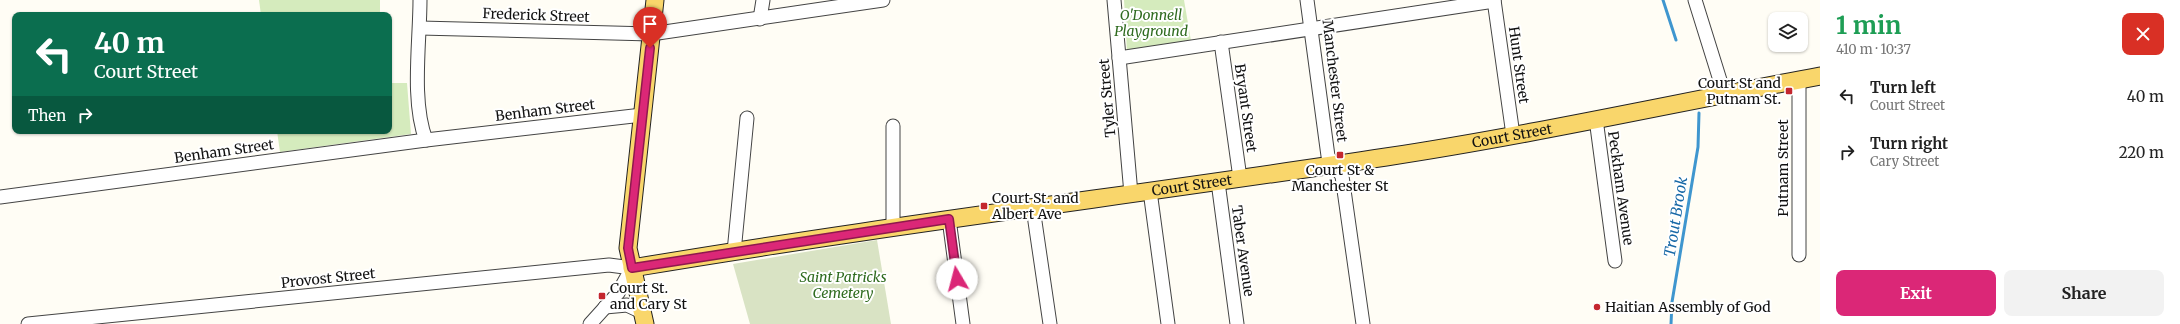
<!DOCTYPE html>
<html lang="en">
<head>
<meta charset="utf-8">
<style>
	:root { --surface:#fff; --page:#f2f2f2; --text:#222; --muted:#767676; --accent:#db2777 }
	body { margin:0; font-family:Merriweather,serif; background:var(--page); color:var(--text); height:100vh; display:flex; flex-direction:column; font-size:15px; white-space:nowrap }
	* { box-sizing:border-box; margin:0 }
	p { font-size:13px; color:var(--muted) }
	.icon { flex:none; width:22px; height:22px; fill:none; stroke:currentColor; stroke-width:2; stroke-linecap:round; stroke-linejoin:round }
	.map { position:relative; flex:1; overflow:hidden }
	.drawer { display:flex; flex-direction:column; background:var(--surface); width:360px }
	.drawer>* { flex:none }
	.guide { position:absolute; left:12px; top:12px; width:380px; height:122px; border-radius:8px; box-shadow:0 1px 3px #0004; background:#0b6e4f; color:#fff; overflow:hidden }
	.controls { position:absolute; left:1768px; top:12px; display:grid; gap:8px }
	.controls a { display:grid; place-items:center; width:40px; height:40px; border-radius:8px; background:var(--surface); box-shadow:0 1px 3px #0004; font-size:20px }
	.pin { position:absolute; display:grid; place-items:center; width:34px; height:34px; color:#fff; margin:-41px -17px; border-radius:50% 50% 50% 0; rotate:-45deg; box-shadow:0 0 4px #0007 }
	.pin .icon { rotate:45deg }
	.me { position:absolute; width:44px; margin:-22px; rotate:352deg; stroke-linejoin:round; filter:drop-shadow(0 0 3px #0008) }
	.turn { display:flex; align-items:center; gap:14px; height:84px; padding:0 16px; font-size:18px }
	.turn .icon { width:52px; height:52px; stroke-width:2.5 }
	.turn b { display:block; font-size:28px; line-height:34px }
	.then { display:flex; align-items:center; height:38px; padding:0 16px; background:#0003; gap:8px; font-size:15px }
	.round { display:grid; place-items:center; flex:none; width:42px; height:42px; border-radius:8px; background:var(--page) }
	.headline { display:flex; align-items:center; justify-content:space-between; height:68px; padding:0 16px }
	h1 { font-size:24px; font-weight:700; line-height:30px; color:#1e9e55 }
	.button { display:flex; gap:8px; margin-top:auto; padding:8px 16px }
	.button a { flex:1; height:46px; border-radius:8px; background:var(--accent); color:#fff; font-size:16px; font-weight:700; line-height:46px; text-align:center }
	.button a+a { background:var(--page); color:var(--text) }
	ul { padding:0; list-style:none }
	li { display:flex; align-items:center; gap:12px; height:56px; padding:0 16px }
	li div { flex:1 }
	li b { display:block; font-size:15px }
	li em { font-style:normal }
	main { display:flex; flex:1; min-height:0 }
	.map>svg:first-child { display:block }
</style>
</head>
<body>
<main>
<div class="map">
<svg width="1820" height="324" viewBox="0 0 1820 324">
	<rect width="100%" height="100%" fill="#fffdf5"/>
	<g fill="#d5ebbd">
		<path d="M259 0H380V15H261Z"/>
		<path d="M1124 0H1184L1191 41 1127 51Z"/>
		<path d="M389 83H407L411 134 280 152 277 131H389Z"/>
	</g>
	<path fill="#d9e3c4" d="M877 240 891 324H750L733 264Z"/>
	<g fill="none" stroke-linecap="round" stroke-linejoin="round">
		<g stroke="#3f96cf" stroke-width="3">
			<path d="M1663 0 1676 40"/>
			<path d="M1671 324 1672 302 1698 147 1699 113"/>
		</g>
		<defs>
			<g id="minor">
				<path d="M420 0C420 42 411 101 426 140"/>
				<path d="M1114 0 1131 194"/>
				<path d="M1307 0 1328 156 1342 176 1363 324"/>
				<path d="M1494 0 1513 135"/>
				<path d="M1695 0 1724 93"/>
				<path d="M760 19 763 0"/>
				<path d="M420 28 651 34 883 0"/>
				<path d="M1221 42 1240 178"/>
				<path d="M1119 58 1494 1"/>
				<path d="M1799 80V255"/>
				<path d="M1596 119 1615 261"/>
				<path d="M893 126V226"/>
				<path d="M1218 182 1237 324"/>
				<path d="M1150 191 1168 324"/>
				<path d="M0 197 426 140 642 115"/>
				<path d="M1033 208 1050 324"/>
				<path d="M949 219 963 324"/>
				<path d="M734 252 747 118"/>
				<path d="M605 307 627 305 642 312"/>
				<path d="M28 324 609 265 632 268 618 293 590 324"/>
			</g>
			<g id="major">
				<path id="s1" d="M632 268C882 226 1135 195 1386 157 1531 135 1675 103 1820 76"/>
				<path d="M645 324 628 248 655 0"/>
			</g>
		</defs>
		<use href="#minor" stroke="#444" stroke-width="15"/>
		<use href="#major" stroke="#222" stroke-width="19"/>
		<use href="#minor" stroke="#fff" stroke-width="13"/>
		<use href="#major" stroke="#f9d66b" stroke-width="17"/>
	</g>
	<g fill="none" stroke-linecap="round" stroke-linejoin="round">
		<defs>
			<path id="route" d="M650 48 629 239 628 248 632 268 949 219 957 279"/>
		</defs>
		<use href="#route" stroke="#8e194d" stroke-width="10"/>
		<use href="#route" stroke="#db2777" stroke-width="7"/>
	</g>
	<g fill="#c4262e" stroke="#fff" stroke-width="1.5">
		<rect x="1785" y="87" width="8" height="8" rx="2"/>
		<rect x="1336" y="151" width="8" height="8" rx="2"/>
		<rect x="980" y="202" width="8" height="8" rx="2"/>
		<rect x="598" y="292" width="8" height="8" rx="2"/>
		<circle cx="1597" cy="307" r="4"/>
	</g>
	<g text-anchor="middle" stroke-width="4" stroke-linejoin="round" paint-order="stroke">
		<g font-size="14" fill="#111" stroke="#fff">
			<text transform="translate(536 15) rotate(2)" y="5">Frederick Street</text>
			<text transform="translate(1519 65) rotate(82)" y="5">Hunt Street</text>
			<text transform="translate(1335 81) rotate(83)" y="5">Manchester Street</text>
			<text transform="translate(1107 98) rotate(-95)" y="5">Tyler Street</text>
			<text transform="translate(1246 108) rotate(82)" y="5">Bryant Street</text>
			<text transform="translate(545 110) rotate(-7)" y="5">Benham Street</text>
			<text dy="5" stroke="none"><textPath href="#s1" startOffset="890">Court Street</textPath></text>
			<text transform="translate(224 151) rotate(-8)" y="5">Benham Street</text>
			<text transform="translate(1783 168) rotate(-90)" y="5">Putnam Street</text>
			<text dy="5" stroke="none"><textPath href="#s1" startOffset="566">Court Street</textPath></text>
			<text transform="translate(1621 188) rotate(82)" y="5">Peckham Avenue</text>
			<text transform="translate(1243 251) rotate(82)" y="5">Taber Avenue</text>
			<text transform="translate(328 278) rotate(-6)" y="5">Provost Street</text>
		</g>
		<g font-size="14" font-style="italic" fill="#2f6b1f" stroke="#fff">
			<text x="1151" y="20">O'Donnell<tspan x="1151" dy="16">Playground</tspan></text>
			<text x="843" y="282">Saint Patricks<tspan x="843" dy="16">Cemetery</tspan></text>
		</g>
		<g font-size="14" fill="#111" stroke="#fff" text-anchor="start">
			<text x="1781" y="88" text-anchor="end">Court St and<tspan x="1781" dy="16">Putnam St.</tspan></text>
			<text x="1340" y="175" text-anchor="middle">Court St &amp;<tspan x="1340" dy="16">Manchester St</tspan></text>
			<text x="992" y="203">Court St. and<tspan x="992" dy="16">Albert Ave</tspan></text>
			<text x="610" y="293">Court St.<tspan x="610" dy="16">and Cary St</tspan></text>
			<text x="1605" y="312">Haitian Assembly of God</text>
		</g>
		<g font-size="15" font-style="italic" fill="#1768a6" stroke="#fff">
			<text transform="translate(1676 217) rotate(-81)" y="5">Trout Brook</text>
		</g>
	</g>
</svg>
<div class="controls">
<a><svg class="icon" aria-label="layers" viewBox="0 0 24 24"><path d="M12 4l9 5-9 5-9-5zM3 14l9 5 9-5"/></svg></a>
</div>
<div class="pin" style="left:650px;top:48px;background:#d93025"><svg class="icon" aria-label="arrive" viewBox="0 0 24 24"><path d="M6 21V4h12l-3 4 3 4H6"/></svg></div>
<svg class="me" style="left:957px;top:279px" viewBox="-20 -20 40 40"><circle r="19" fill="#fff"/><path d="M0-13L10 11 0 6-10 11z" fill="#db2777"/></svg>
<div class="guide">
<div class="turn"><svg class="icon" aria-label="left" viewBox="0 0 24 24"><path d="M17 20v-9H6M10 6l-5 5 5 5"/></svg><div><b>40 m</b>Court Street</div></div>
<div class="then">Then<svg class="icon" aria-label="right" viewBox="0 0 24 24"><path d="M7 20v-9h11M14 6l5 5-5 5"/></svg></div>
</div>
</div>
<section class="drawer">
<div class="headline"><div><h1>1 min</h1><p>410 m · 10:37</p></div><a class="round" style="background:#d93025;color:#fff"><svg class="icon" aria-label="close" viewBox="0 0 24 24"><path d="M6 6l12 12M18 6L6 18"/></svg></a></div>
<ul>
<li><svg class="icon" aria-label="left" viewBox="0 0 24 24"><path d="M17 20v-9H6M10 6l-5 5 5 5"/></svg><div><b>Turn left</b><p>Court Street</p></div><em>40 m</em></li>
<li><svg class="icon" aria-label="right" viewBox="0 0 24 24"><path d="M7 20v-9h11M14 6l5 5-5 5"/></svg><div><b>Turn right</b><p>Cary Street</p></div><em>220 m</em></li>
</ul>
<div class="button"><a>Exit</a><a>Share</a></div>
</section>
</main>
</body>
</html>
